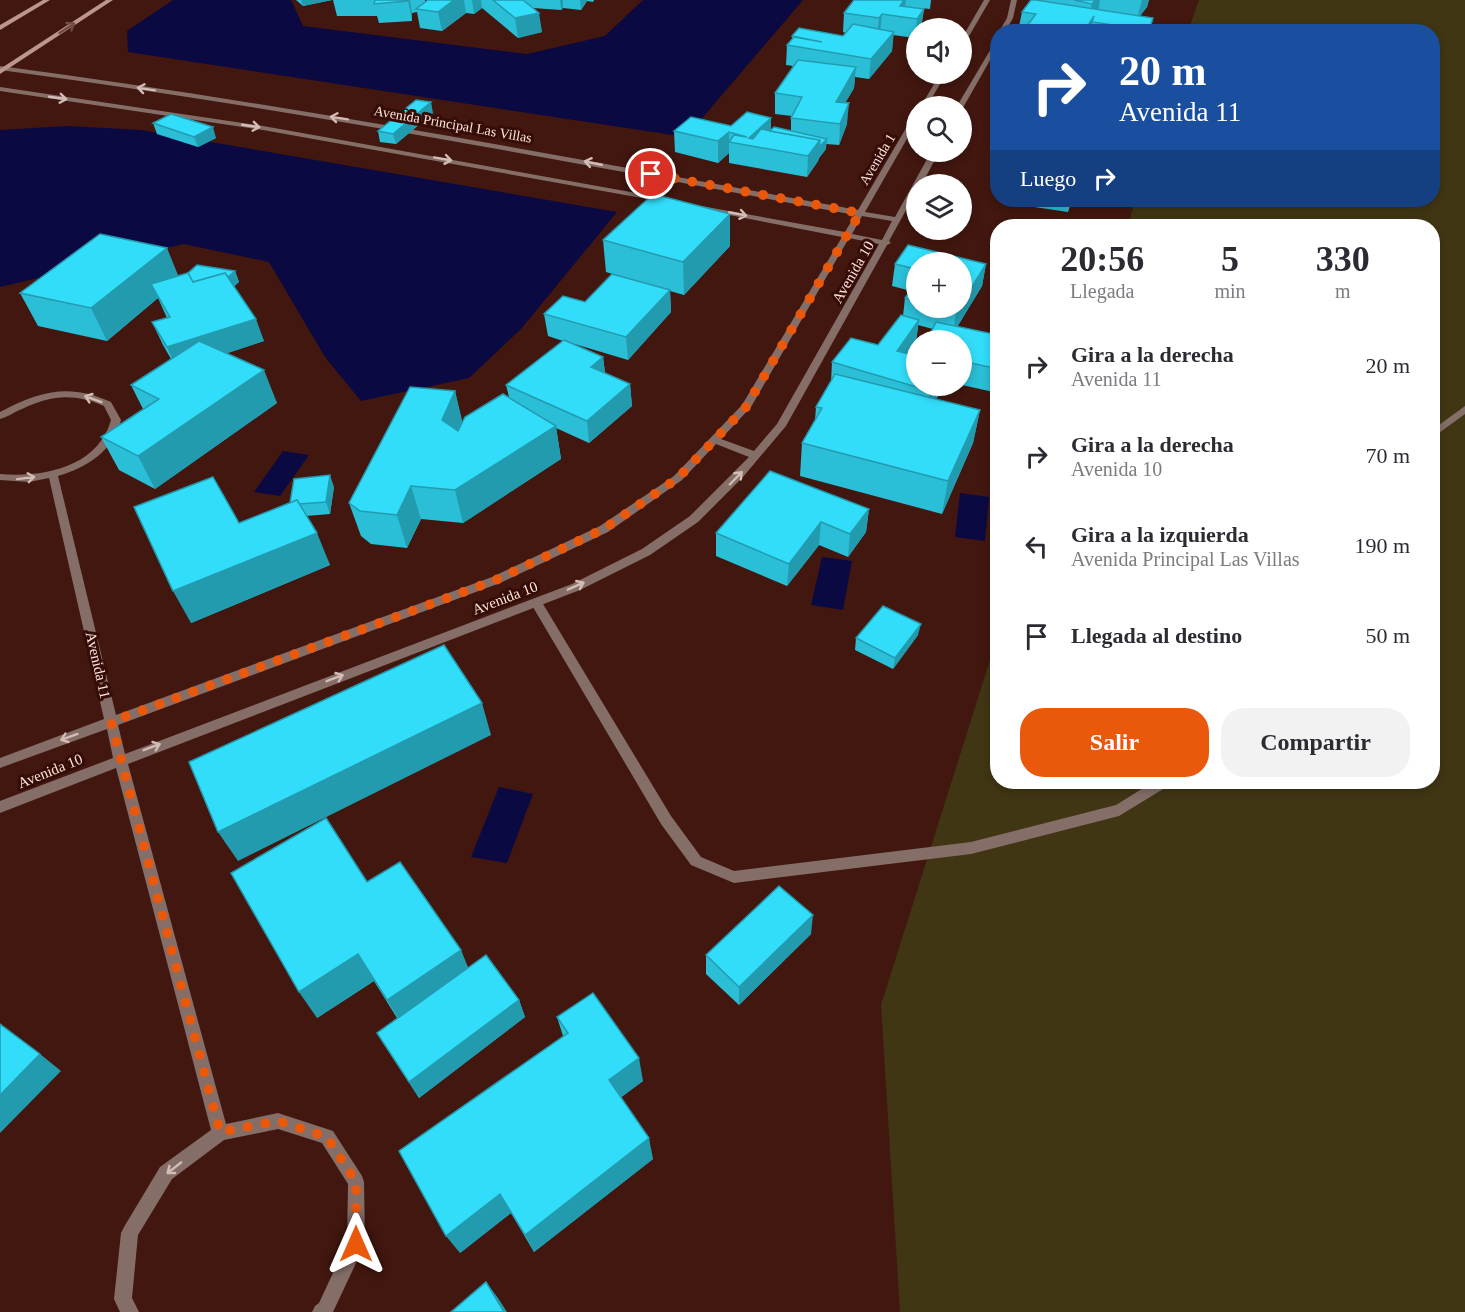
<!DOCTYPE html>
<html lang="es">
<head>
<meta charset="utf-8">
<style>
	:root { --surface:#fff; --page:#f2f2f3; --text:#2b2b33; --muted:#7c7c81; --accent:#ea580c }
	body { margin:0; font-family:"Times New Roman",serif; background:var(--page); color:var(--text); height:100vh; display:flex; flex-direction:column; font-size:22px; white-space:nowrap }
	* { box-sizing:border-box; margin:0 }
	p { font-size:20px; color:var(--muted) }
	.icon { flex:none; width:33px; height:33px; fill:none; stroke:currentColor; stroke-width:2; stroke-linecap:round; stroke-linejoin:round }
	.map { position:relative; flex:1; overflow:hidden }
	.panel { position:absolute; left:990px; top:219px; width:450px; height:570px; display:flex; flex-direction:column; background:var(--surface); border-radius:24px; box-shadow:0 3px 9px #0003 }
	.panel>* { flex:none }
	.hud { position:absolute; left:990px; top:24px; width:450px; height:183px; border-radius:24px; box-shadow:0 3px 9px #0003; background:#1a4fa0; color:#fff; overflow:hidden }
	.fabs { position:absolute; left:906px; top:18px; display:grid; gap:12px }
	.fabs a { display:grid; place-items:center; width:66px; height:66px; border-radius:50%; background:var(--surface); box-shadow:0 3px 9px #0003; font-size:30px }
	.pin { position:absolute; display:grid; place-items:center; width:51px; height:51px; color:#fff; margin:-26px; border:3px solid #fff; border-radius:50%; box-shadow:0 2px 6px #0007 }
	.me { position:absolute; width:66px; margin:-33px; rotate:0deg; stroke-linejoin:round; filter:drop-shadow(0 0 4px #0008) }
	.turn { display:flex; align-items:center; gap:21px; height:126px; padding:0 30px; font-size:27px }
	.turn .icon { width:78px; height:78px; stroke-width:2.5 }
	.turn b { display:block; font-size:42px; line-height:51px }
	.then { display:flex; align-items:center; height:57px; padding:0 30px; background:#0003; gap:12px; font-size:22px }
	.eta { display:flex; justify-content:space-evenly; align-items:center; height:102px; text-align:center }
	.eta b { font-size:36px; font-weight:700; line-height:42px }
	.action { display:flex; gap:12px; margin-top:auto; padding:12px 30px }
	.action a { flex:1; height:69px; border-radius:24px; background:var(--accent); color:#fff; font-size:24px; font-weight:700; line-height:69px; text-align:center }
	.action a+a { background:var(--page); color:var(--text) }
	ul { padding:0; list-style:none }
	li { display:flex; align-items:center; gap:18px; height:90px; padding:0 30px }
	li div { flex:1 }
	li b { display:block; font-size:22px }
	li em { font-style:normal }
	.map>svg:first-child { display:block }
</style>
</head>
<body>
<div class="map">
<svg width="1465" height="1312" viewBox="0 0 1465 1312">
	<rect width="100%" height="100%" fill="#41170f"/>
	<path fill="#403614" d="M1199 0H1465V1312H900L881 1005 997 638 998 782H1432V226H1128L1135 200H1432V32L1188 31Z"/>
	<g fill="#0a0942">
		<path d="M173 0H291L303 26 527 54 605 36 643 0H803L686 137 128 52 127 31Z"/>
		<path d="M68 126 141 130 617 212 521 329 469 378 361 401 325 357 269 262 184 244 0 287V130Z"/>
		<path d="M283 451 309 455 280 496 254 492Z"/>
		<path d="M960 493 989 497 985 541 955 537Z"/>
		<path d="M822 557 852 561 843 610 811 605Z"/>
		<path d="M499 787 533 794 507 863 471 857Z"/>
	</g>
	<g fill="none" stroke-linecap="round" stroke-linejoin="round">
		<g fill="#856e68" fill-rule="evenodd">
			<path d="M1465 406V414L1432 438V430Z"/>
			<path d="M536 598 540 599 671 816 701 857 734 871 971 842 1116 805 1153 782H1170L1168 786 1119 816 971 854 734 883 691 865 661 824 530 602Z"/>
		</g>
		<g fill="#856e68" fill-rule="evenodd">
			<path d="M984 0H990L965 43 962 45V38Z"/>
			<path d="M1011 0H1017L1013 18 1005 32H999L1007 18Z"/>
			<path d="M998 37V46L964 106 962 108 957 106Z"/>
			<path d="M0 66C288 104 572 158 858 210L912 118 916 116V123L865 212 895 217 931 152H939L922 184H916V192L889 241 891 243 887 245 786 426 743 477 698 522 650 555 580 590 128 764 226 1124 278 1113 327 1129 333 1131 362 1176 364 1182 365 1244 333 1312H312L315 1306 319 1303 347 1243 348 1184 322 1143 278 1129 224 1140 172 1179 138 1235 132 1298 139 1312H120L114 1299 121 1233 124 1227 160 1167 211 1130 116 768 0 813V801L113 758 107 729 0 768V758L104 719 49 478 29 482 0 480V474C43 478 98 467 111 420L104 406C74 393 51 395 22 409 14 412 8 417 0 419V412C40 391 69 383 111 402L121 420C113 451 88 467 58 476L116 715 492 577 600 526 674 476 742 405 842 237 693 208H690V204L845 232 855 215C571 162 287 108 0 70ZM862 216 892 221 882 240 852 234ZM849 238 879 244 777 424 754 451 721 439 751 407ZM716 444 749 457 690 516 642 549 572 584 125 754 118 725 500 583 608 532 682 480Z"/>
			<path d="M940 74H946L927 106H921Z"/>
			<path d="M0 87 263 126 664 198 668 200 664 202 263 130 0 91Z"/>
		</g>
		<g fill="#bb968e" fill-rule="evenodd">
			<path d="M43 0H50L0 30V25Z"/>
			<path d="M106 0H113L0 74V69Z"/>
		</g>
	</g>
	<g fill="#2bbed7" fill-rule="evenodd">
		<path d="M296 0H332L303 6Z"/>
		<path d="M333 0H425V2L428 0H594L593 2 587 1 581 10 563 8 561 10 533 8 542 32 518 38 482 8 474 14 466 13 442 31 420 28 417 12 412 13V21L379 23 377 16H337Z"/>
		<path d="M854 0H931L930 9 921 8 924 9 921 28 915 38 893 35 892 51 869 79 855 77 854 88 845 103 847 124 839 145 826 144V149L819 158 818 161 807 177 729 163V153L718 163 675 152 674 131 731 126 771 118V131H791V118L792 116 775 114V93L793 66 786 65 787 45 792 39V36H843L846 33 843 32 844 13Z"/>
		<path d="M1039 0H1149L1147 7 1140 16 1153 18 1150 32 1018 31 1022 12Z"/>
		<path d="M433 113 396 144 380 142 378 131Z"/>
		<path d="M153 123 216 138 198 147 157 134Z"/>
		<path d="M1000 200H1072L1068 212 1000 202Z"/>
		<path d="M603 240 730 246 684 295 670 291 671 312 628 360 568 342 603 357 605 373 630 384 632 406 589 443 556 428 561 459 463 523 421 519 407 548 371 544 361 536 349 503 455 391 462 423 509 397 506 385 563 341 548 336 544 314 585 302 626 278 606 272Z"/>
		<path d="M908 245 986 264 982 286 957 327 998 335V393L962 385V340H927L933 329 918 325 916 343 908 354 916 343V386H945L936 399 980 410 973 443 942 514 800 476 802 443 815 420 816 407 831 382 832 362 851 338 878 345 901 315 903 316 905 298 911 291 892 286 895 264ZM916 262H962V308H916Z"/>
		<path d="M235 271 239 282 234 286 264 341 227 353 277 403 155 489 119 470 101 437 143 409 131 385 171 359 163 345 152 322 167 318 158 298 107 341 38 326 20 293 178 276Z"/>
		<path d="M334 487 330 514 306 516 330 565 191 623 239 523Z"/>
		<path d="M869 509 866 532 848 557 819 545 787 586 716 556V533Z"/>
		<path d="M918 635 893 669 855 650 856 638Z"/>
		<path d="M367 882 469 968 519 1000 525 1017 419 1098 377 1033 397 1018 374 981 317 1018Z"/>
		<path d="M811 934 739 1005 706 974V955Z"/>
		<path d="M557 1017 643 1081 621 1097 653 1159 534 1252 511 1213 460 1253 563 1036Z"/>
	</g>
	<g fill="#239baf">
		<path d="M301 0H332L303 6Z"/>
		<path d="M408 0H410L412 13V21Z"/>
		<path d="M454 0H464L466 13 442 31 438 12Z"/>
		<path d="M472 0H481L482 8 474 14Z"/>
		<path d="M560 0H563V8L561 10Z"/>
		<path d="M580 0H587V1L581 10Z"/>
		<path d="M904 0H906L904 16 900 6Z"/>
		<path d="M1095 0H1100L1098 12 1088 23 1092 4Z"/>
		<path d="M1142 0H1149L1147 7 1137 19Z"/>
		<path d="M924 9 921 28H916V36L915 38 917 19Z"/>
		<path d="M539 13 542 32 518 38 515 18Z"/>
		<path d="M882 14 880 33 877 37 879 18Z"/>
		<path d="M1094 16 1090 32H1084Z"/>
		<path d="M894 32 892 51 869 79 871 59Z"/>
		<path d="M856 67 854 88 834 122 836 102Z"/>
		<path d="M431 102 433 113 396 144 393 134Z"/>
		<path d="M849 103 847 124 839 145 840 124Z"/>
		<path d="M771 118V139L764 145 749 138Z"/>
		<path d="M213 127 216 138 198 147 194 137Z"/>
		<path d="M729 132V153L718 163V141Z"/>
		<path d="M827 139 826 149 819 158 818 161 807 177 808 156 820 140Z"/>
		<path d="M730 214V246L684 295 683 262Z"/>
		<path d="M167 248 180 280 151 284 158 298 107 341 91 308Z"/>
		<path d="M986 264 982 286 953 334 956 311 959 308H962V303Z"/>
		<path d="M235 271 239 282 222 298 212 289Z"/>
		<path d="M670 290 671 312 628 360 626 337Z"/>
		<path d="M256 319 264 341 177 370 167 347Z"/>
		<path d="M919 320 916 343 894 373 897 351Z"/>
		<path d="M603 357 606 380 591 367Z"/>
		<path d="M264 370 277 403 155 489 138 456Z"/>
		<path d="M630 384 632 406 589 443 587 421Z"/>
		<path d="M934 386H945L926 414 930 391Z"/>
		<path d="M455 391 463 424 450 453 442 420Z"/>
		<path d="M980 410 973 443 942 514 948 481Z"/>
		<path d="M556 426 561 459 463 523 455 490Z"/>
		<path d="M330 475 334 487 330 514 326 502Z"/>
		<path d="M411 486 421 519 407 548 397 515Z"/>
		<path d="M869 509 866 532 848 557 850 534Z"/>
		<path d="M821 522 819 545 787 586 789 564Z"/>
		<path d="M317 533 330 565 191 623 173 591Z"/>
		<path d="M921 624 918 635 893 669 895 658Z"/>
		<path d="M482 703 491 735 238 861 218 832Z"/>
		<path d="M813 915 811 934 739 1005V987Z"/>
		<path d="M461 950 472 977 402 1025 387 1000Z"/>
		<path d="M358 954 374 981 317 1018 299 992Z"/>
		<path d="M519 1000 525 1017 419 1098 409 1082Z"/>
		<path d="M40 1054 61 1071 0 1133V1095Z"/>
		<path d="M639 1058 643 1081 615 1102 609 1080Z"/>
		<path d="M649 1138 653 1159 534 1252 525 1235Z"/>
		<path d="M500 1194 511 1213 460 1253 446 1236Z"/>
		<path d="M486 1282 498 1298 507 1312H504Z"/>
	</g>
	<g fill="#32ddfa" stroke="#239baf" stroke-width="1.5">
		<path d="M375 0H408V1L374 4Z"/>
		<path d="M428 0H454L438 12 416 9Z"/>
		<path d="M493 0H523L539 13 515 18Z"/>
		<path d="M854 0H904L900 6 924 9 917 19 882 14 879 18 844 13Z"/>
		<path d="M1031 0H1036L1153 18 1149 30 1092 22 1094 16 1084 32H1022L1036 14 1022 12Z"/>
		<path d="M1074 0H1095L1092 4Z"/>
		<path d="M853 24 894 32 871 59 787 45 794 37 822 42 792 36 799 28 843 36Z"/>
		<path d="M798 60 856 67 836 102 849 103 840 124 791 118 802 97 775 93Z"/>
		<path d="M416 100 431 102 393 134 378 131Z"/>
		<path d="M747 112 771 118 749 138 753 139 761 129 820 140 808 156 729 142 734 135 747 137 729 132 718 141 674 131 691 117 731 126Z"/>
		<path d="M171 114 213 127 194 137 153 123Z"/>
		<path d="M774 127 827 139 819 147 820 140 770 131Z"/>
		<path d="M653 194 730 214 683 262 603 240Z"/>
		<path d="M100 234 167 248 91 308 20 293Z"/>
		<path d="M908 245 986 264 962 303V262H916V269L895 264Z"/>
		<path d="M197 265 235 271 228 277 225 273 193 282 188 273Z"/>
		<path d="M188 273 193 282 225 273 256 319 167 347 152 322 170 317 151 284Z"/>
		<path d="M612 274 670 290 626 337 544 314 563 296 585 302Z"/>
		<path d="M916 282V301L905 298Z"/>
		<path d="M941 308H959L956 311Z"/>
		<path d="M901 315 919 320 897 351 908 354 916 343V386H934L930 391 832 362 851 338 878 345Z"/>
		<path d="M936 322 998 335V369L962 361V356H963L964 353 962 352V340H927Z"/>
		<path d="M564 340 603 357 591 367 630 384 587 421 506 385Z"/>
		<path d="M199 341 264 370 138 456 101 437 159 399 131 385Z"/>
		<path d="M835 374 980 410 948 481 802 443 822 408 816 407Z"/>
		<path d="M410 387 455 391 442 420 458 431 465 417 503 394 556 426 455 490 411 486 397 515 360 511 349 503Z"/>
		<path d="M770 471 869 509 850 534 821 522 789 564 716 533Z"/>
		<path d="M330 475 326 502 299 504 297 500 290 503 294 479Z"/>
		<path d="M213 477 239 523 297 500 317 533 173 591 134 507Z"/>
		<path d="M883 606 921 624 895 658 856 638Z"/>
		<path d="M444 645 482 703 218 832 189 762Z"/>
		<path d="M326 818 367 882 400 862 461 950 387 1000 358 954 299 992 231 873Z"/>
		<path d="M779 886 813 915 739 987 706 955Z"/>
		<path d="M486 955 519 1000 409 1082 377 1033Z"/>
		<path d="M593 993 639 1058 609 1080 649 1138 525 1235 500 1194 446 1236 399 1151 568 1033 557 1017Z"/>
		<path d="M0 1024 40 1054 0 1095Z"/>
		<path d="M486 1282 504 1312H451Z"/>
	</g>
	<defs><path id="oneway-shaft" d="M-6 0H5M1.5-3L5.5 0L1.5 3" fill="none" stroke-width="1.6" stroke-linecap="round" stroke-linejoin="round" transform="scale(1.5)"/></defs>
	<use stroke="#724a43" href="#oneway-shaft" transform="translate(67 28) rotate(-33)"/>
	<g stroke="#d3bbb6">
		<use href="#oneway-shaft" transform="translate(146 89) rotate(-171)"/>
		<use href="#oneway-shaft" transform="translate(58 98) rotate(8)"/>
		<use href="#oneway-shaft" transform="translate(339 118) rotate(-171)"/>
		<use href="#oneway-shaft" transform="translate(251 126) rotate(8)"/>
		<use href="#oneway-shaft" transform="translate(443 159) rotate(10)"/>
		<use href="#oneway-shaft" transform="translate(593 163) rotate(-169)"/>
		<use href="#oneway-shaft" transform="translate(738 214) rotate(11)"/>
		<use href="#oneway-shaft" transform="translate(93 399) rotate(-160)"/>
		<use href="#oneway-shaft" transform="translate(26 478) rotate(-7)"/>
		<use href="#oneway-shaft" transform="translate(736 478) rotate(-46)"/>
		<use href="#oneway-shaft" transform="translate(576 586) rotate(-24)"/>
		<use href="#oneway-shaft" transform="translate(335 678) rotate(-21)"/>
		<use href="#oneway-shaft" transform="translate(69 737) rotate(160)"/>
		<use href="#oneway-shaft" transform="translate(152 747) rotate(-21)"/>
		<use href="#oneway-shaft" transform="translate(174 1168) rotate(142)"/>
	</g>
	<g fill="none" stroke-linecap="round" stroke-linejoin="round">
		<path stroke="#ea580c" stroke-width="10" stroke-dasharray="0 18" d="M356 1244V1182L327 1137 278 1121 220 1132 111 722 496 580 604 529 678 478 746 407 860 213 651 174"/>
	</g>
	<g text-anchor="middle" stroke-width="6" stroke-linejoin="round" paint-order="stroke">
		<g font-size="14" fill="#fde5e0" stroke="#360c06">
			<text transform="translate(453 124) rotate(10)" y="5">Avenida Principal Las Villas</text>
			<text transform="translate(877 159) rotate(-59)" y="5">Avenida 1</text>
		</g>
		<g font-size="15" fill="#fde5e0" stroke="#360c06">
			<text transform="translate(853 272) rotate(-60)" y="5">Avenida 10</text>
			<text transform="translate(505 598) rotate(-21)" y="5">Avenida 10</text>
			<text transform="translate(98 665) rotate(77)" y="5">Avenida 11</text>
			<text transform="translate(50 771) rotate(-22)" y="5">Avenida 10</text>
		</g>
	</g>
</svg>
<div class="fabs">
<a><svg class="icon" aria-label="sound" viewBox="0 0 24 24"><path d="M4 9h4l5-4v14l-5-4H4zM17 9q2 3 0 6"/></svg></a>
<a><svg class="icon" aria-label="search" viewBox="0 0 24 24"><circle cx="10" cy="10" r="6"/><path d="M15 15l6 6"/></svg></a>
<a><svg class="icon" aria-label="layers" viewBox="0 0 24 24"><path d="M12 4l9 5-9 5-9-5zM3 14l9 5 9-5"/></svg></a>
<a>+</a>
<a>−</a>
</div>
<div class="pin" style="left:651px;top:174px;background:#d93025"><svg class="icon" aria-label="arrive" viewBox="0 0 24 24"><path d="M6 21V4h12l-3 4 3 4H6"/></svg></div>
<svg class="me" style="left:356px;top:1244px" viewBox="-20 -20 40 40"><path d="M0-17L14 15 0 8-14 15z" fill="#ea580c" stroke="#fff" stroke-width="4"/></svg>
<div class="hud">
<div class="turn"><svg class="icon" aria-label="right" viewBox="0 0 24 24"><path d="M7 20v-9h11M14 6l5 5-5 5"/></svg><div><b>20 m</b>Avenida 11</div></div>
<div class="then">Luego<svg class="icon" aria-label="right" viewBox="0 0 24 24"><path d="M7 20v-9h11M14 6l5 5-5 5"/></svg></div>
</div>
<section class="panel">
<div class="eta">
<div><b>20:56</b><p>Llegada</p></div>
<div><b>5</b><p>min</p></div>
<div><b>330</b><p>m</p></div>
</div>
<ul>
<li><svg class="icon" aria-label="right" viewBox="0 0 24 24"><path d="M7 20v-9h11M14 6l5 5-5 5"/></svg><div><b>Gira a la derecha</b><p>Avenida 11</p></div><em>20 m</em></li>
<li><svg class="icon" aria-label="right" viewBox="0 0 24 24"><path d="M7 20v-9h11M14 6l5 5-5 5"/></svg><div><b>Gira a la derecha</b><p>Avenida 10</p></div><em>70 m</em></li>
<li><svg class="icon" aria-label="left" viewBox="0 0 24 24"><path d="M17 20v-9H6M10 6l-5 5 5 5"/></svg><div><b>Gira a la izquierda</b><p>Avenida Principal Las Villas</p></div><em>190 m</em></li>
<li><svg class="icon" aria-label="arrive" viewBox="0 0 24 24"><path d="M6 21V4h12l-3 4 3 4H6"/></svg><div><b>Llegada al destino</b></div><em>50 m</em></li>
</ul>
<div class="action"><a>Salir</a><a>Compartir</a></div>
</section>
</div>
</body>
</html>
